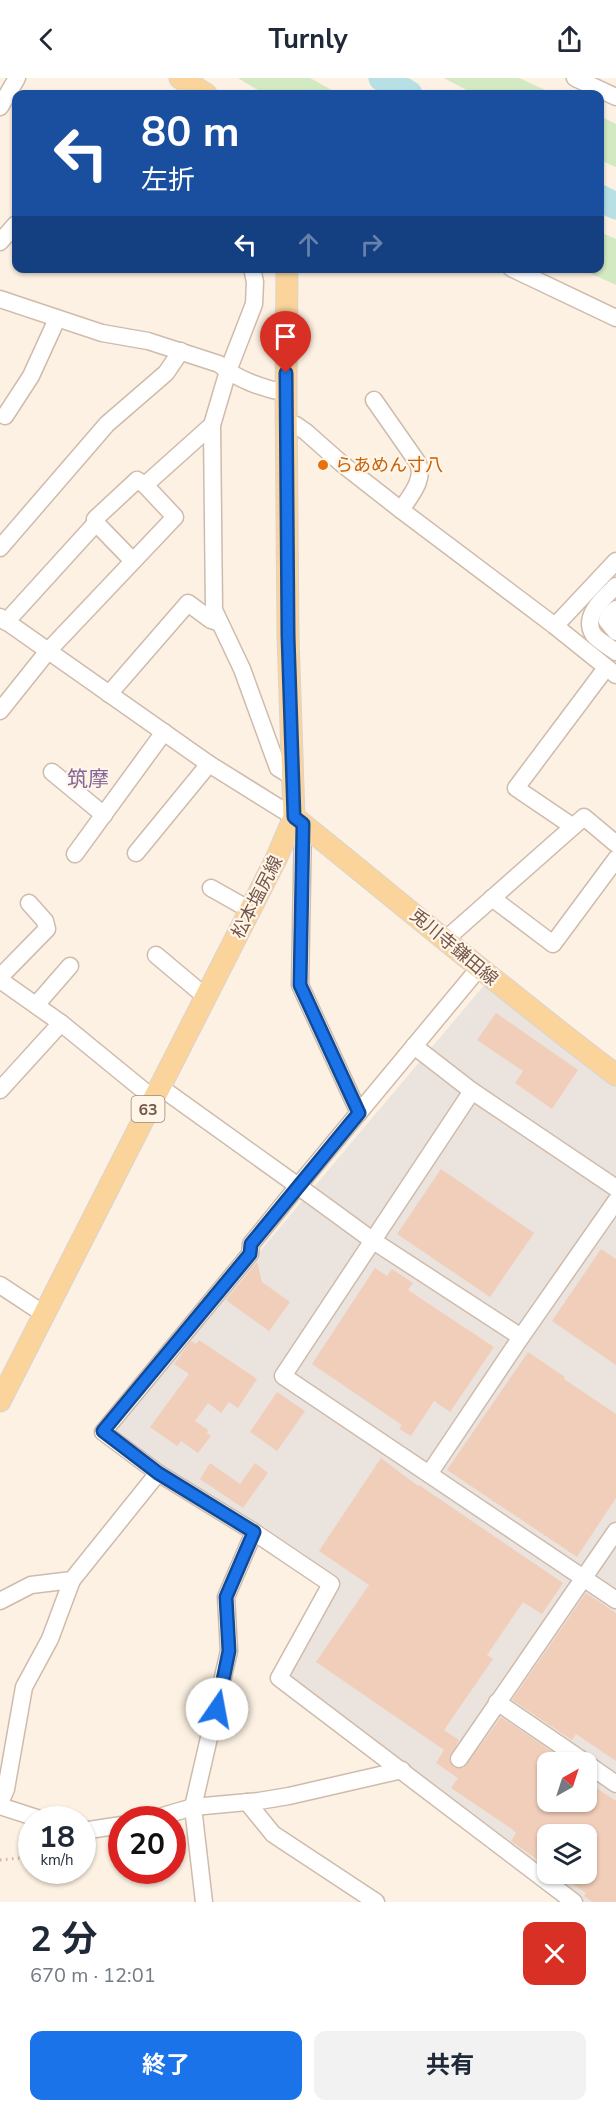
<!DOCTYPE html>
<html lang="ja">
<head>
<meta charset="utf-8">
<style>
	:root { --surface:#fff; --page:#f2f2f3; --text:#1f2937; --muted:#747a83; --accent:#1a73e8 }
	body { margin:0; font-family:"Nunito Sans","Noto Sans JP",sans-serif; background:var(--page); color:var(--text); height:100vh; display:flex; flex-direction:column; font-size:22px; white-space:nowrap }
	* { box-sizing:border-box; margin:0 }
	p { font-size:20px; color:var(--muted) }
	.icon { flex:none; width:33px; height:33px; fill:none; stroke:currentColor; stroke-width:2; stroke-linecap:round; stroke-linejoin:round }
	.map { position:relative; height:1824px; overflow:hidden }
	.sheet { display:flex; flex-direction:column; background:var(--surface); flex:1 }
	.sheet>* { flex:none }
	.top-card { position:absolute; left:12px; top:12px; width:592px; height:183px; border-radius:12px; box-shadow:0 2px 4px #0004; background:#1a4fa0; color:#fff; overflow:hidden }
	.needle { width:39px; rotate:39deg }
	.fabs { position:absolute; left:537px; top:1674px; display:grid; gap:12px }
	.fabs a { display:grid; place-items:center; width:60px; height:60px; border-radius:12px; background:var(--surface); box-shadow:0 2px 4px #0004; font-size:30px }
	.speed { position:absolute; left:18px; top:1728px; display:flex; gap:12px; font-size:30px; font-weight:700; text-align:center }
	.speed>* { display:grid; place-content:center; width:78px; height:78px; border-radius:50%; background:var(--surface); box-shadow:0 2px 4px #0004; line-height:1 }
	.speed small { font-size:15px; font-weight:400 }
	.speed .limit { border:9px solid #d22; background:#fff; color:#111 }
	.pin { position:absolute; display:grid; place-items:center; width:51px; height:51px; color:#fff; margin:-62px -26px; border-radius:50% 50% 50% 0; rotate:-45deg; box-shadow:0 0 6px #0007 }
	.pin .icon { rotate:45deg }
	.me { position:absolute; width:66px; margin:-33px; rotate:12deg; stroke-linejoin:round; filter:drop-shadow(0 0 4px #0008) }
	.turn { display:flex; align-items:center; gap:21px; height:126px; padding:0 30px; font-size:27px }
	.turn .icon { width:78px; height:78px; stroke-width:2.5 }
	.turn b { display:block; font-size:42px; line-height:51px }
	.lanes { display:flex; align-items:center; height:57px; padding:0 30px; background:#0003; justify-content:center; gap:30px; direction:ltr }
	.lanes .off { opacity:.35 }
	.round { display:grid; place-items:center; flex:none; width:63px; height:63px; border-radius:12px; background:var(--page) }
	.overview { display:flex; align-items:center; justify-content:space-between; height:102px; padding:0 30px }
	h1 { font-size:36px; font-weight:700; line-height:45px }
	.primary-button { display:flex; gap:12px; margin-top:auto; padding:12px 30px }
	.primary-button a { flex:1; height:69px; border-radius:12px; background:var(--accent); color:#fff; font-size:24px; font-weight:700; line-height:69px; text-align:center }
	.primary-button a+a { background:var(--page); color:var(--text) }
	header { display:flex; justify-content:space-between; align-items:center; height:78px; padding:0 30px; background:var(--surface); font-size:27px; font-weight:700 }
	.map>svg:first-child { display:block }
</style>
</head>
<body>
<header><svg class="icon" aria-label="back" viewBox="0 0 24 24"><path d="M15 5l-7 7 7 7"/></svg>Turnly<svg class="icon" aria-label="share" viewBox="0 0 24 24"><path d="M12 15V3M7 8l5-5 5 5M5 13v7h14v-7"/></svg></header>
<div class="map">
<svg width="616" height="1824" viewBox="0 0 616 1824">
	<rect width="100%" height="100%" fill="#fcf1e2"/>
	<path fill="#ebe3dd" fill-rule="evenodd" d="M486 905 616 1005V1824H584L291 1600 290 1592 338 1505 114 1355 115 1345ZM548 1684H586V1724H548ZM548 1756H586V1796H548Z"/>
	<g fill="#d3e9c1">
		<path d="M238 0H310L339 16H264Z"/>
		<path d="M444 0H519L554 16H474Z"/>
		<path d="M600 38 616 46V89L600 82Z"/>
		<path d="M600 154 616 161V207L581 191 600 190Z"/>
	</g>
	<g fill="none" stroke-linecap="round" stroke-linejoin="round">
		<g stroke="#b7e0e5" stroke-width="27">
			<path d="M382 0 409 16"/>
			<path d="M600 120 616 128"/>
		</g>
	</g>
	<g fill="#f1ceba">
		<path d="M496 935 578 992 552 1031 515 1005 523 993 477 962Z"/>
		<path d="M441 1091 534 1155 490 1219 397 1156Z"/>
		<path d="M601 1171 616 1181V1287L552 1243Z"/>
		<path d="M257 1184 262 1204 290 1224 269 1253 226 1222Z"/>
		<path d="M375 1190 387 1198 392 1191 413 1205 408 1212 494 1269 450 1334 434 1323 411 1358 399 1351 402 1347 312 1286Z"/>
		<path d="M199 1262 257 1301 238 1330 229 1324 221 1335 208 1325 195 1343 208 1352 207 1355 211 1358 198 1375 181 1363 177 1368 150 1349 189 1296 174 1286 191 1263 196 1266Z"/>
		<path d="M528 1274 565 1299 564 1301 616 1336V1420L577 1479 447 1392Z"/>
		<path d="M277 1314 305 1333 277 1373 250 1354Z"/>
		<path d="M381 1380 418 1408 419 1407 563 1505 542 1536 523 1524 487 1577 493 1581 444 1652 459 1662 449 1681 454 1690H464L501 1639 560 1679 556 1684H548V1724H586V1703L616 1723V1824H592L584 1818 586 1815 557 1796H586V1756H548V1789L511 1763 516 1755 512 1751 451 1710 458 1700 436 1685 444 1672 316 1584 369 1507 319 1473Z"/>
		<path d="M210 1385 240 1406 255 1385 268 1395 243 1430 200 1401Z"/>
		<path d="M586 1515 616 1535V1683L576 1656 572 1662 512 1622Z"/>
	</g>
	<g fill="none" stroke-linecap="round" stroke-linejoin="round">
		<defs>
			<g id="minor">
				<path d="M575 0 616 19"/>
				<path d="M0 29 17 0"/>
				<path d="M0 164 16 146"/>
				<path d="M252 190 255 204 254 226 228 293 212 347 214 532 242 591 278 690 293 699"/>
				<path d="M511 190 616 240"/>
				<path d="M0 221 102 255 148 263 219 286C236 301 264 311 286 315"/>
				<path d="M374 322 418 385C425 402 410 418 401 432"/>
				<path d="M5 338 31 298 57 241"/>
				<path d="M286 346 296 347 306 354 341 385 401 432 555 548 616 597"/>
				<path d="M0 470 107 346 166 295 181 273"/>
				<path d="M133 483 96 445 95 441 137 402 145 407"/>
				<path d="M616 508C605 519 582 537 593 556 598 563 610 569 616 574"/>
				<path d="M616 531 609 537 607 543 616 554"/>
				<path d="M0 539 209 686 294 739"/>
				<path d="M6 544 96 445"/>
				<path d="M555 548 616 483"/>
				<path d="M109 616 188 525 211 542 220 545"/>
				<path d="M0 633 48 573 175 439 145 407 212 347"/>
				<path d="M52 694 104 737"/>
				<path d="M303 746 300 907 359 1035"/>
				<path d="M572 748 516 710 606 590"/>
				<path d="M136 775 209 686"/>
				<path d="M75 776 164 654"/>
				<path d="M211 810 250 832"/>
				<path d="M492 820 553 866 616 781"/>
				<path d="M446 861 584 739 616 766"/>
				<path d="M156 877 206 919"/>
				<path d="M479 890 298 1108 372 1162 521 1259"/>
				<path d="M0 899 47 851 45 843 29 825"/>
				<path d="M0 902 61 945 154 1021"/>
				<path d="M36 927 70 888"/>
				<path d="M414 968 472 1013 616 1110"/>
				<path d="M160 1009 298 1108 251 1166 250 1176 103 1354 158 1395 254 1454 331 1506 279 1600 574 1824"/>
				<path d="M0 1012 61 945"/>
				<path d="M472 1013 283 1298 616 1522"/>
				<path d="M0 1207 44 1236"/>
				<path d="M429 1396 521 1259 616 1123"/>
				<path d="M0 1523 31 1507 72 1502 158 1395"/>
				<path d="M497 1624 585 1684"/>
				<path d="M459 1681 616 1453"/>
				<path d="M586 1685 616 1706"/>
				<path d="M247 1724 273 1756 376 1824"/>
				<path d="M0 1725 6 1711 24 1609 50 1561 72 1502"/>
				<path d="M0 1728 43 1742"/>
				<path d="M149 1742 193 1729 259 1723 289 1718 402 1692"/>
				<path d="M82 1753 122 1747"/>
				<path d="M204 1824 193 1729 229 1573 226 1519 254 1454"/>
			</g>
			<g id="major">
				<path d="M180 0 206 16"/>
				<path d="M294 739C401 825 506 914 616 997"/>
				<path d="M0 1323 277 779 294 739 288 558 286 315 287 190"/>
			</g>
		</defs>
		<use href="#minor" stroke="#cfbbac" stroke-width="19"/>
		<use href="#major" stroke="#dbd3d0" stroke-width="23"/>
		<path stroke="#d5b29e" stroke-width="3" stroke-dasharray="1.5 4.5" stroke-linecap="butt" d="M0 1782 21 1780 32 1776"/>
		<use href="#minor" stroke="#fff" stroke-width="16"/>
		<use href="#major" stroke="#fad49b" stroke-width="21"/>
	</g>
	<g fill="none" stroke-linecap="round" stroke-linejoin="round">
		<defs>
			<path id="route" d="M217 1631 229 1573 226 1519 254 1454 158 1395 103 1353 250 1176 251 1166 359 1035 300 907 303 746 294 739 288 558 286 295"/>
		</defs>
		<use href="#route" stroke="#114b97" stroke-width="15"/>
		<use href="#route" stroke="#1a73e8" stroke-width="10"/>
	</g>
	<circle fill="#e8710a" stroke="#fff5e8" stroke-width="2" cx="323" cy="387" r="6"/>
	<g text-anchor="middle" stroke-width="4.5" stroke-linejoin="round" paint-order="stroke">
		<rect fill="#fff5e8" stroke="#9d8679" stroke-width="1.5" x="131.5" y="1018" width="33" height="26" rx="4.5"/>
		<g font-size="16" font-weight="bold" fill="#735749">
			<text x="148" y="1037">63</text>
		</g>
		<g font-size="18" fill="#c56008" stroke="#fff5e8" text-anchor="start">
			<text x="335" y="393">らあめん寸八</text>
		</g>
		<g font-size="18" fill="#735749" stroke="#fff5e8">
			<text transform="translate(257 819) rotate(-63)" y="6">松本塩尻線</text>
			<text transform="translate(454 869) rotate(40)" y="6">兎川寺鎌田線</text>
		</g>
		<g font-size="21" fill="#846597" stroke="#fff5e8">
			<text x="88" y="708">筑摩</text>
		</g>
	</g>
</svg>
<div class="fabs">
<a><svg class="needle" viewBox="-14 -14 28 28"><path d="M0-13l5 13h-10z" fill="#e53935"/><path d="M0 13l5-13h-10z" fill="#747a83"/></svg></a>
<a><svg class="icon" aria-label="layers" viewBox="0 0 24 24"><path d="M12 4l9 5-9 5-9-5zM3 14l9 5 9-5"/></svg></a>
</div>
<div class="speed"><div>18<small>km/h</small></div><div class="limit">20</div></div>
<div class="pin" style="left:286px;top:295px;background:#d93025"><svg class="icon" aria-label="arrive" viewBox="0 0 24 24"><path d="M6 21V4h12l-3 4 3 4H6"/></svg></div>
<svg class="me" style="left:217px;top:1631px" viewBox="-20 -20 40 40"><circle r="19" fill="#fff"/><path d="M0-13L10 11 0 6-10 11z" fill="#1a73e8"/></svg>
<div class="top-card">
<div class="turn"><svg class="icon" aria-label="left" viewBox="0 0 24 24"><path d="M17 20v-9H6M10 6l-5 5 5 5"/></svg><div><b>80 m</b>左折</div></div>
<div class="lanes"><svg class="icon" aria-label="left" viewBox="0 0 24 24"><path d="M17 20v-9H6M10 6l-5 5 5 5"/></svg><svg class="icon off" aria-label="ahead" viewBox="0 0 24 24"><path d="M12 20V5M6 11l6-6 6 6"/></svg><svg class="icon off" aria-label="right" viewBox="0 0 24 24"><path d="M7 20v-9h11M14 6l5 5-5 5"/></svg></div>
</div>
</div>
<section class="sheet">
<div class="overview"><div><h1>2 分</h1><p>670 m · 12:01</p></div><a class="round" style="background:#d93025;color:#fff"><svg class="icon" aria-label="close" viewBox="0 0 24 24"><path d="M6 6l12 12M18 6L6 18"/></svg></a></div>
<div class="primary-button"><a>終了</a><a>共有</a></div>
</section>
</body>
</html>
